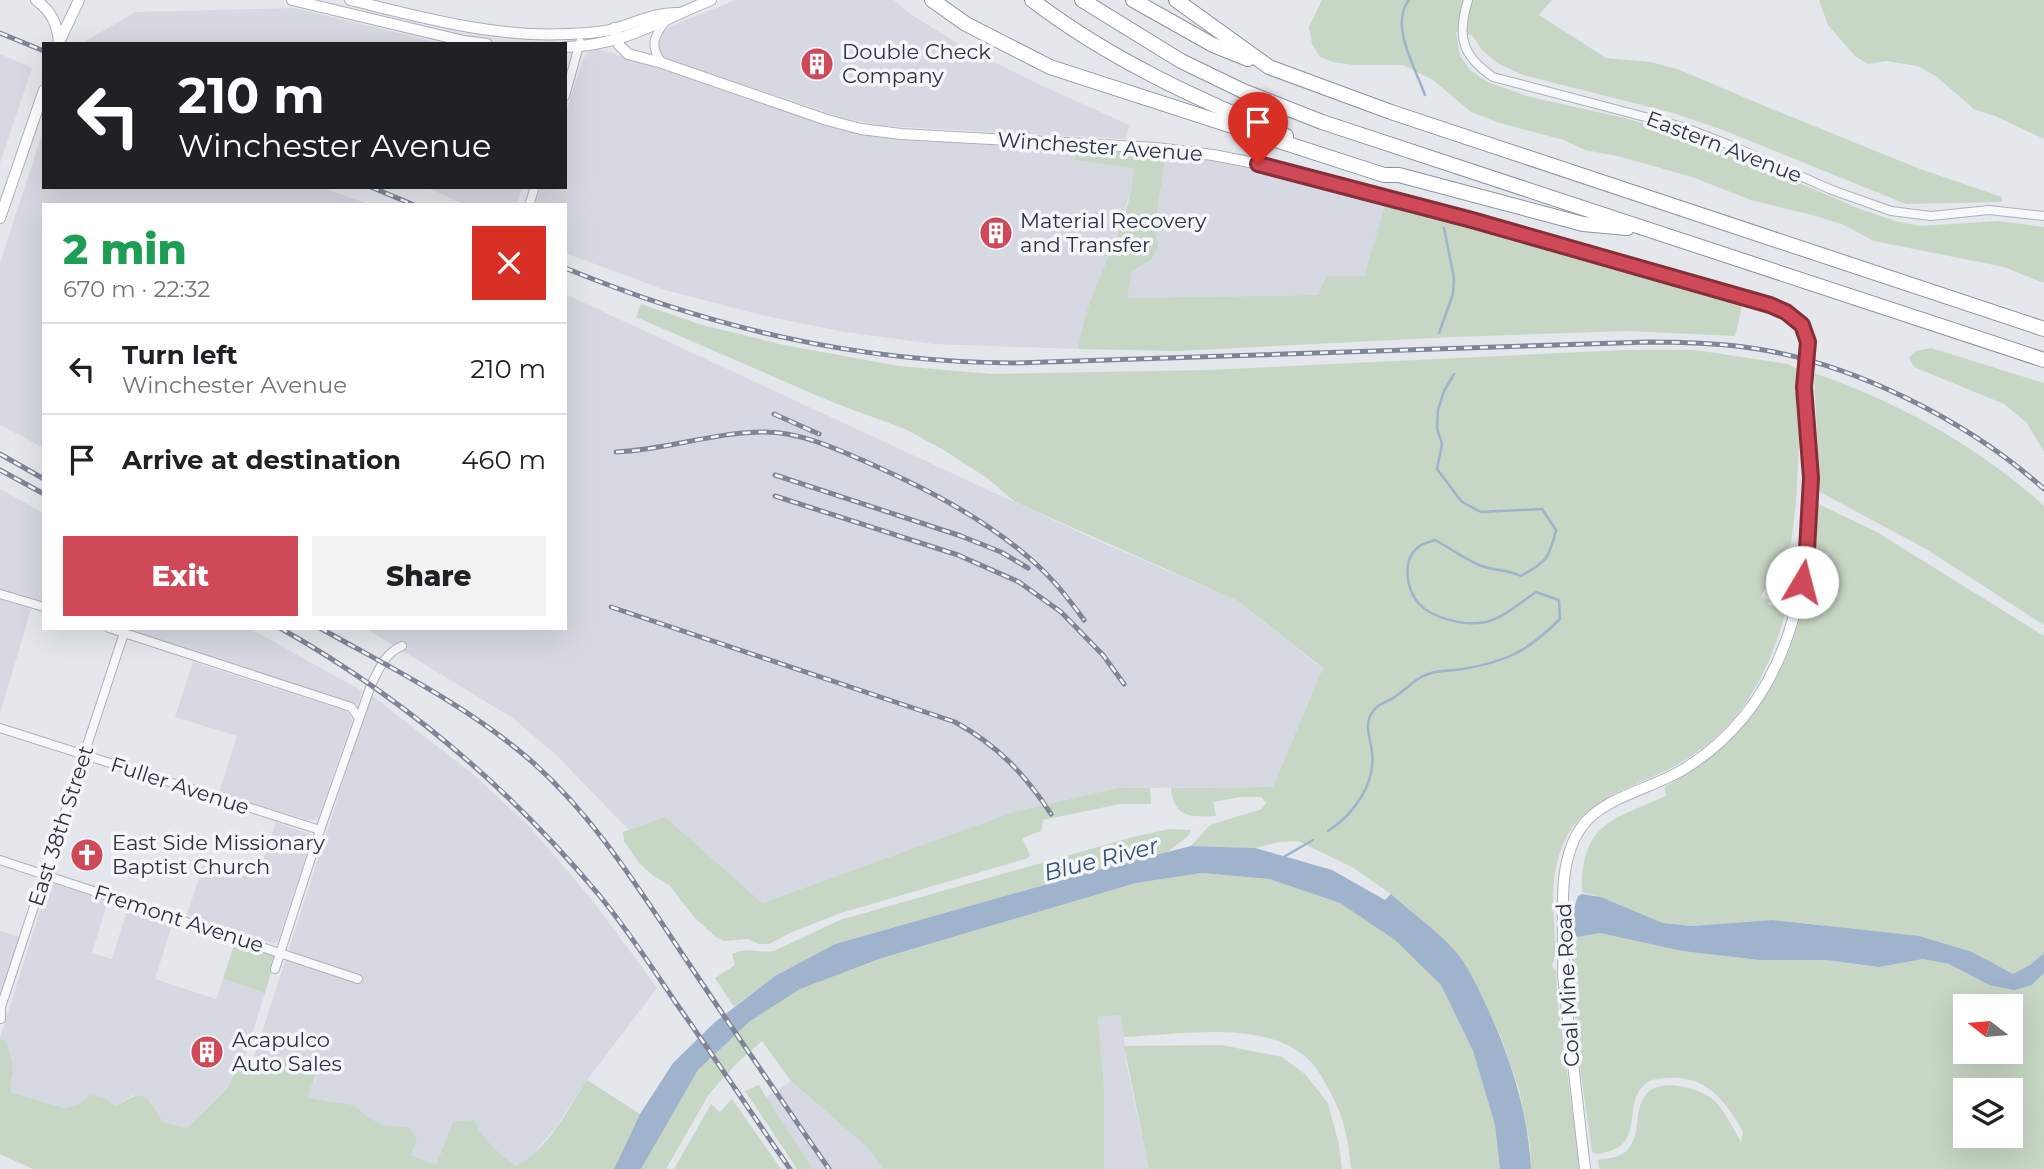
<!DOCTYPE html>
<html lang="en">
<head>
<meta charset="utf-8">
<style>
	:root { --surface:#fff; --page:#f2f2f2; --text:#202124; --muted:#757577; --line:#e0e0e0; --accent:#d04958 }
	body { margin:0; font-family:Montserrat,sans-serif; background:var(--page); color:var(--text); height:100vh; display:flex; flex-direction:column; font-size:26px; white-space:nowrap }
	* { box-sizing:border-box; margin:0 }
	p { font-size:23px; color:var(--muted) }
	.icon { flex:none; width:38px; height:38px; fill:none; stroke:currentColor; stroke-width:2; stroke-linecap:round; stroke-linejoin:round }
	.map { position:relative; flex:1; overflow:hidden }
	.panel { position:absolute; left:42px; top:203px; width:525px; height:427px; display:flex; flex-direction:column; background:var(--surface); border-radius:0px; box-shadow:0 7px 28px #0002 }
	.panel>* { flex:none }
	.top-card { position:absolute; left:42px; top:42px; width:525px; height:147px; border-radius:0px; box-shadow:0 7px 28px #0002; background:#202124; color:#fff; overflow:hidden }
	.needle { width:46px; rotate:286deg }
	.controls { position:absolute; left:1953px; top:994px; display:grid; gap:14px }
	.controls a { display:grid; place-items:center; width:70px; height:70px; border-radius:0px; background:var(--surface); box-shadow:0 7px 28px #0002; font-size:35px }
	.pin { position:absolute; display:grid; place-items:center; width:60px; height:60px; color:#fff; margin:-72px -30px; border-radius:50% 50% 50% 0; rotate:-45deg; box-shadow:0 0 7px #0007 }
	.pin .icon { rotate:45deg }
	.me { position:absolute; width:77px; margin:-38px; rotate:8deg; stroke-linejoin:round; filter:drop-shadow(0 0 5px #0008) }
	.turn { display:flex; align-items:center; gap:24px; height:147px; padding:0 21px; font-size:32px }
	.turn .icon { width:91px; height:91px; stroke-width:2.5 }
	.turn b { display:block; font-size:49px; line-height:60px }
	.round { display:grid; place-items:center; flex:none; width:74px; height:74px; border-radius:0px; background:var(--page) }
	.headline { display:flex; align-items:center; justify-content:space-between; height:119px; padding:0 21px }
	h1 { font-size:42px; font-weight:800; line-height:52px; color:#1e9e55 }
	.button { display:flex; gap:14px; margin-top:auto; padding:14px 21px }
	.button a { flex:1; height:80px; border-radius:0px; background:var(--accent); color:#fff; font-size:28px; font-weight:800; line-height:80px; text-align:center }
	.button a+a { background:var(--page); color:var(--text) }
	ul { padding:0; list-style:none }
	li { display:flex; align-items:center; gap:21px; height:91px; padding:0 21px; border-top:2px solid var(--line) }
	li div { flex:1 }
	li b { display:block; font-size:26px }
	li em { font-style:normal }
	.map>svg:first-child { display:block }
</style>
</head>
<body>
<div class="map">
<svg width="2044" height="1169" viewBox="0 0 2044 1169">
	<rect width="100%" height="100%" fill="#e4e7ec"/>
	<g fill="#d6d9e1">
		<path d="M736 0H894L907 12 962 46 1034 82 1129 125 1126 139 885 126 843 118 666 59 660 52 659 42 663 33 671 26Z"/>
		<path d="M295 8 443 44H81L135 12Z"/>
		<path d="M599 49 838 128 896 140 1076 147 1074 160 1134 167 1133 184 1110 258 1082 325 1078 349 934 344 845 332 761 315 665 290 565 253V205H535L541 187H565V114L583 60 588 52Z"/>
		<path d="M0 54 32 68 0 163Z"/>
		<path d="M44 128V187H321L371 205H44V448L0 425V263Z"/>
		<path d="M1166 153 1207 158 1256 168 1386 202 1364 276H1326L1318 295 1126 298 1132 271 1151 260 1158 248 1155 226Z"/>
		<path d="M426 187H522L516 205H465Z"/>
		<path d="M565 294 1103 543 1238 601 1323 669 1273 787 1118 788 1015 812 761 903 665 817 629 830 556 755 514 719 365 628H565Z"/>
		<path d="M0 489 44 513V603L0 589Z"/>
		<path d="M0 599 31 609 0 714Z"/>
		<path d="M123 628H249L362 691 358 705Z"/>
		<path d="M193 662 346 711 350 716 352 721 319 817 314 820H308L219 793 237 736 175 717Z"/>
		<path d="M371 695 473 774 530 827 593 901 657 988 587 1080 556 1127 529 1159 516 1166 492 1147 479 1133 453 1122 436 1165 411 1155 416 1140 398 1127 383 1125 368 1117 354 1105 308 1098V1090L316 1079 315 1070 282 1057H254Z"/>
		<path d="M276 822 310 834 312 839 278 941 273 943 187 915 204 862 257 878Z"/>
		<path d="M49 882 108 901 92 953 112 959 128 907 173 922 155 979 216 999 223 979 265 993 244 1059 240 1060 228 1086 187 1128 163 1122 151 1102 132 1095 116 1107 90 1095 78 1105 65 1108 12 1093 10 1085 13 1068 10 1054 6 1041 0 1038Z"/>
		<path d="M0 931 20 937 0 998Z"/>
		<path d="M1122 1015 1126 1062 1149 1169H1104V1086L1098 1017Z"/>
		<path d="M791 1081 867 1147 884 1169H813L766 1097Z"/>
	</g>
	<g fill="#c8d6c5" fill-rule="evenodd">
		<path d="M1322 0H1552L1539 15 1606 58 1651 62 1680 70 1774 110 1920 169 2002 197V202L1906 204 1723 130 1673 113 1523 75 1499 64 1482 50 1472 35 1456 32 1460 56 1471 71 1487 82 1530 97 1624 118 1684 134 1860 209 1895 221 1920 226 1998 221 2044 227V283L2004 267 1874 241 1844 225 1816 216 1751 200 1692 177 1618 156 1585 150 1564 140 1500 123 1471 112 1433 80 1403 65H1354L1333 62 1320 57 1312 44 1309 27Z"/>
		<path d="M1819 0H2044V139L1995 116 1974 109 1937 77 1918 66 1886 61 1868 64 1855 56 1828 25Z"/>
		<path d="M1076 147 1166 153 1155 226 1158 248 1151 260 1132 271 1127 298 1318 295 1326 276H1364L1386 202 1743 302 1735 336 1628 331 1452 337 1179 351 1078 349C1086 287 1130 232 1134 168L1074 160Z"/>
		<path d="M641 304 702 325 784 345 899 366 992 374 1208 370 1625 350H1695L1788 364 1797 369 1799 445 1796 504 1791 543 1761 597 1770 600 1768 604 1786 610C1769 673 1743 724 1685 760 1646 785 1591 792 1567 836 1552 865 1552 893 1554 924 1555 939 1557 952 1552 966L1556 971 1557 995 1580 1169H1531L1530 1145 1519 1089 1502 1040 1475 982 1456 952 1435 931 1391 894 1352 867 1298 841 1279 842 1255 848 1191 846 1210 825 1262 809 1266 803 1261 797H1240L1213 802 1216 816C1190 817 1174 818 1171 788L1273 787 1323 668 1238 601 1015 502 987 478 942 449 905 429 832 402 636 317Z"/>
		<path d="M1931 348 2044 383V452L2027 423 2004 404 1914 367 1909 358 1916 351Z"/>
		<path d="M1814 373C1898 402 1978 446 2044 506V625L1926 549 1820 492Z"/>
		<path d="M1818 504 1875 531 2044 636V953L2030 965 2013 975 1972 952 1814 924 1773 920 1691 926 1663 923 1601 897 1582 892C1581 823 1612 820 1666 796L1665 787C1749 738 1790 678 1808 584 1813 558 1814 531 1818 504Z"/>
		<path d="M1118 788H1150L1151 804H1120L1043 820 1041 831 1022 838 1030 855 1028 858 841 913 792 932 769 944H759L747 939 725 941 717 938 694 917 669 885 652 875 639 863 624 841 623 832 665 817 762 903 1014 812Z"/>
		<path d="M1170 829 1191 830 1188 836 1166 853 1097 870 835 944 775 976 734 1007 715 978 735 965 732 954C751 946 757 954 774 951L840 920 1133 837Z"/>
		<path d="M1202 873 1269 879 1340 903 1395 939 1441 985 1473 1051 1495 1125 1500 1169H1351C1348 1136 1344 1117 1328 1088 1323 1079 1317 1068 1310 1061 1268 1018 1178 1035 1124 1037L1121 1015 1098 1017 1104 1086V1169H884L867 1147 791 1081 762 1041 737 1063 709 1094 666 1169H641L698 1070 749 1022 800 989 882 958 1136 883Z"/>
		<path d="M1600 933 1682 951 1759 960H1826L1877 967 1923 959 1949 964 1989 985H2032L2044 973V1169H1599L1598 1160C1608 1158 1621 1158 1628 1149 1641 1135 1634 1113 1644 1097 1657 1076 1698 1087 1714 1100 1725 1111 1733 1128 1741 1142L1743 1132C1727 1103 1707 1075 1669 1078 1661 1078 1649 1079 1644 1085 1623 1105 1644 1143 1607 1152 1601 1154 1598 1155 1592 1152L1578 1053 1572 981V959L1578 937ZM1965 1006H2011V1052H1965ZM1965 1090H2011V1136H1965Z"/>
		<path d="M235 942 273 953 275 959 265 993 223 979Z"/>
		<path d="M0 1038 6 1041C9 1050 13 1061 13 1070 12 1079 9 1084 12 1093L65 1108 78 1105 90 1095 103 1097 116 1107C144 1087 147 1095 163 1122L187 1128 228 1087 240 1060C279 1051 281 1060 316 1070 316 1082 308 1087 308 1098L354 1105 368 1117 383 1125 410 1128 417 1140 411 1155 436 1165 453 1122 474 1120C483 1141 498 1152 516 1166 548 1150 568 1109 587 1080L640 1114 614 1169H33L0 1154Z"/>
		<path d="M1221 1045 1282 1057 1305 1074 1328 1103 1339 1145 1342 1169H1149L1124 1046Z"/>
		<path d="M759 1085 766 1097 813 1169H797L745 1091Z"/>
		<path d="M732 1099 781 1169H674L711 1104 720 1112Z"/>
	</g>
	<g fill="#9fb3cc">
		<path d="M1191 846 1255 848 1332 870 1385 900 1391 894C1412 913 1437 930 1456 952 1468 966 1477 986 1485 1003 1510 1056 1528 1111 1531 1169H1500L1495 1125 1473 1051 1441 985 1395 940 1340 903 1269 879 1202 873 1136 883 882 958 800 989 749 1022 698 1070 641 1169H614L640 1114 673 1063 714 1023 775 976 835 944 1097 870Z"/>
		<path d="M1582 894 1601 897 1663 923 1691 926 1773 920 1919 936 1972 952 2013 974 2030 965 2044 953V973L2032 985 2014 990 1989 985 1949 964 1923 959 1879 967 1826 960H1759L1682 951 1600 933 1578 937 1575 935 1572 914 1578 896Z"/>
	</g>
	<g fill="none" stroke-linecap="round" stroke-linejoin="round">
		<g stroke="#9fb3cc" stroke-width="2.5">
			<path d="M1409 0C1389 25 1416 69 1425 95"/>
			<path d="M1439 333 1453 294 1454 278 1444 228"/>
			<path d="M1328 831C1354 814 1376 784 1372 751 1370 737 1363 723 1374 710 1380 702 1389 702 1396 696 1408 688 1416 677 1431 673 1441 670 1453 671 1463 669 1508 661 1528 651 1560 619L1559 600 1536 592C1520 603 1499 622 1479 623 1461 625 1431 617 1419 604 1406 589 1401 559 1420 546 1423 543 1430 542 1435 540 1450 548 1463 558 1479 565 1493 571 1508 569 1521 576 1547 561 1549 559 1556 530L1542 509 1481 512 1462 502 1437 469 1442 444 1437 428 1438 410 1444 391 1454 374"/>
			<path d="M1282 858 1313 840"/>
		</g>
		<defs>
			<g id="street">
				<path d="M1468 0C1457 36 1461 55 1493 77L1683 127 1732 146 1832 190 1891 211 1931 216 1989 210 2044 216"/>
				<path d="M662 63C650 47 653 37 665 22"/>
				<path d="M565 96 580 42"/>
				<path d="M529 205 535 187"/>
				<path d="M0 594 44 607"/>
				<path d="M109 628 351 707 358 717"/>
				<path d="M0 728 320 830"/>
				<path d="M0 860 358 979"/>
				<path d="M275 969 320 830 371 685C379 669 385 653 402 646"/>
				<path d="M1 1019V1007L124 633"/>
			</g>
			<g id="secondary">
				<path d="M36 0C51 11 57 23 59 42"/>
				<path d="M292 0 464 41 487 44"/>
				<path d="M350 0C421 17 494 38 568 34 580 34 593 33 605 31 630 26 653 12 678 13"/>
				<path d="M614 28 619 45 628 54 662 63 827 120 861 129 901 134 1156 148 1213 155 1280 168 1770 305C1780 310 1794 315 1802 324 1815 341 1804 367 1804 386 1804 397 1805 408 1806 418 1816 547 1806 694 1684 769 1654 788 1604 797 1583 825 1553 864 1566 929 1563 975L1585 1169"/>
				<path d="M61 38 79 0"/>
				<path d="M565 47C622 46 661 20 711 0"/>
				<path d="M0 218 44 90"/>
			</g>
			<g id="highway">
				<path d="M932 0 966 24 1050 67 1384 175H1399L1583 224 1627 228"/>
				<path d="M1032 0C1109 59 1197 99 1286 136"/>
				<path d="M1082 0 1181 61 1243 91 1322 122 2044 360"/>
				<path d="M1133 0 1213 45 1248 59"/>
				<path d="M1176 0 1269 67 1391 112 2044 329"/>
			</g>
		</defs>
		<use href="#street" stroke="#acb1ba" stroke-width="10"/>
		<use href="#secondary" stroke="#acb1ba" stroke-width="12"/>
		<use href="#highway" stroke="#8b93a3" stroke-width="16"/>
		<use href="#street" stroke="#f7f8fa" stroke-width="8"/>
		<use href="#secondary" stroke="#fff" stroke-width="10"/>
		<use href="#highway" stroke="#fff" stroke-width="14"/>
		<defs>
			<g id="rail">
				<path d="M0 33 44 51"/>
				<path d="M371 187 414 205"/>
				<path d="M565 268C712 328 855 362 1014 363L1648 342C1680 342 1712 343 1744 347 1848 360 1967 420 2044 489"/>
				<path d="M774 414 819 434"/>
				<path d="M616 452C666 450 714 432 764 432 801 432 837 449 871 464 929 490 987 520 1035 563 1054 580 1069 599 1084 620"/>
				<path d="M0 454 44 479"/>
				<path d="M0 470 44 494"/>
				<path d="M775 475 961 536 1001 552 1028 568"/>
				<path d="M775 496 958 555 1019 582 1061 612 1103 655 1124 684"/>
				<path d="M611 607 955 722C997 745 1025 774 1051 814"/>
				<path d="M280 628C404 698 508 786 599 895 627 929 651 966 676 1003 715 1058 752 1114 790 1169"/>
				<path d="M320 628C391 668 468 706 530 760 593 815 637 886 683 955 731 1027 780 1098 829 1169"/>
			</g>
		</defs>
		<use href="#rail" stroke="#7d8596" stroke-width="5"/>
		<use href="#rail" stroke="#f4f6f9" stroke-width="2.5" stroke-dasharray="8" stroke-linecap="butt"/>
	</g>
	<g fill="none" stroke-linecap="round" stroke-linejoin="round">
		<defs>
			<path id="route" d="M1258 164 1472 220 1770 305 1786 312 1802 325 1808 342 1804 387 1811 478 1807 550 1802 582"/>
		</defs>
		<use href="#route" stroke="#872f39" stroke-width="18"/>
		<use href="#route" stroke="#d04958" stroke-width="12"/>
	</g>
	<defs>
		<symbol id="building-disc" viewBox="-11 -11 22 22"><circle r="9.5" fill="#d04958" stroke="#f4f6f9"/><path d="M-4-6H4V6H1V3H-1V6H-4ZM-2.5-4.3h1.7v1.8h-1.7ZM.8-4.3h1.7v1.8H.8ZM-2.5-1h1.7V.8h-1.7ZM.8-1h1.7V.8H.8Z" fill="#fff"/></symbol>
		<symbol id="church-disc" viewBox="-11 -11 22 22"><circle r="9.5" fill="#d04958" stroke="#f4f6f9"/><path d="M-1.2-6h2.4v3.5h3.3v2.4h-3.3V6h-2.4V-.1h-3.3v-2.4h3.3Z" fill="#fff"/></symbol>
	</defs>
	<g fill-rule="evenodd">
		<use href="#building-disc" x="798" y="45" width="38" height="38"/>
		<use href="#building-disc" x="977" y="214" width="38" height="38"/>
		<use href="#church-disc" x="68" y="836" width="38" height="38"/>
		<use href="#building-disc" x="188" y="1033" width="38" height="38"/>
	</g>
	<g text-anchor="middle" stroke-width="7" stroke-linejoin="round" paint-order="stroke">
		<g font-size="21" fill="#2b3344" stroke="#f4f6f9" text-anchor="start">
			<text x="842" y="59">Double Check<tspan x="842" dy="24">Company</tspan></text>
			<text x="1020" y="228">Material Recovery<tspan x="1020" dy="24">and Transfer</tspan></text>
			<text x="112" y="850">East Side Missionary<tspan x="112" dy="24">Baptist Church</tspan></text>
			<text x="232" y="1047">Acapulco<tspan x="232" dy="24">Auto Sales</tspan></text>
		</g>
		<g font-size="21" fill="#2b3344" stroke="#f4f6f9">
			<text transform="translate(1100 147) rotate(4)" y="7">Winchester Avenue</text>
			<text transform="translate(1724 147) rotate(21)" y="7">Eastern Avenue</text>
			<text transform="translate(180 786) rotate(18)" y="7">Fuller Avenue</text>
			<text transform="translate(61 826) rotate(-72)" y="7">East 38th Street</text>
			<text transform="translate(179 919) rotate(18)" y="7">Fremont Avenue</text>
			<text transform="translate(1568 985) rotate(-93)" y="7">Coal Mine Road</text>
		</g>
		<g font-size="23" font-style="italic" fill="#345079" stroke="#f4f6f9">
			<text transform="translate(1101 859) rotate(-14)" y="8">Blue River</text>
		</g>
	</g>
</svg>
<div class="controls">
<a><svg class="needle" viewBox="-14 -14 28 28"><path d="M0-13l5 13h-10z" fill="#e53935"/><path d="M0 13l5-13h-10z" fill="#757577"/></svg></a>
<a><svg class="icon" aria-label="layers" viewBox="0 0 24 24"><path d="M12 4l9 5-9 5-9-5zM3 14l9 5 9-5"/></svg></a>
</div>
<div class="pin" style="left:1258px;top:164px;background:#d93025"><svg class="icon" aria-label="arrive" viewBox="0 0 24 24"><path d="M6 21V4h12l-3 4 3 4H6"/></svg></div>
<svg class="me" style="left:1802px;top:582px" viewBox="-20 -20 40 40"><circle r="19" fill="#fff"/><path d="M0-13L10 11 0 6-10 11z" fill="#d04958"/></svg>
<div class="top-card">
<div class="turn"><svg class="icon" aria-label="left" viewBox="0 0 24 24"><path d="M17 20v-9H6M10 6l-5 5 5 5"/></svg><div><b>210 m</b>Winchester Avenue</div></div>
</div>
<section class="panel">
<div class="headline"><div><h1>2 min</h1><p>670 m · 22:32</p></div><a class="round" style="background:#d93025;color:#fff"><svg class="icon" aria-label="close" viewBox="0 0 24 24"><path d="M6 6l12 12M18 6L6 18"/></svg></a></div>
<ul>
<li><svg class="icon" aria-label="left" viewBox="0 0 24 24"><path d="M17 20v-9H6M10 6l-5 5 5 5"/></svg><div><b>Turn left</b><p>Winchester Avenue</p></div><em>210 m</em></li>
<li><svg class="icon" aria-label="arrive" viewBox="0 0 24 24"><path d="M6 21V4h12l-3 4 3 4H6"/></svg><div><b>Arrive at destination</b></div><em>460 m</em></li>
</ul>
<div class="button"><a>Exit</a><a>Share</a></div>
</section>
</div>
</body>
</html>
